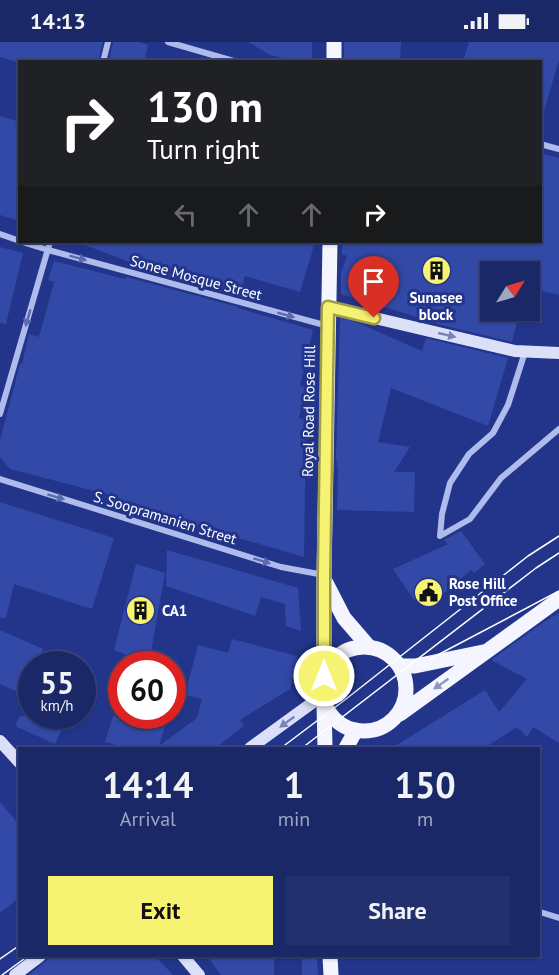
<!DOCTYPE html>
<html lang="en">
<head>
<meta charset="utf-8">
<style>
	:root { --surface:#1a2868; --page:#23306e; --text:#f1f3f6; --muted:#9fa6c0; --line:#38447c; --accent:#f6f272 }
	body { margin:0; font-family:"PT Sans",sans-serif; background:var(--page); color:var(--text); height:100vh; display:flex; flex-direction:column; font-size:22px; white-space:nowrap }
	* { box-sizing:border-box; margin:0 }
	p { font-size:20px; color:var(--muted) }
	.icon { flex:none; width:33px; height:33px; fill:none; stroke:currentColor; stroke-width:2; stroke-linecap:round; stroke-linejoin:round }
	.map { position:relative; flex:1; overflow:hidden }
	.panel { position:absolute; left:18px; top:705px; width:522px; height:210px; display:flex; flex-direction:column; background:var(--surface); border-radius:0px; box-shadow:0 2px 4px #0004,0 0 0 2px var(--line) }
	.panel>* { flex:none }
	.hud { position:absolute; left:18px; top:18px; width:524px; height:183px; border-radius:0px; box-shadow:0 2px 4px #0004,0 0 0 2px var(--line); background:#202124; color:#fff; overflow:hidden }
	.needle { width:39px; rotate:53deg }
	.tools { position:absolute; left:480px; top:219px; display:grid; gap:12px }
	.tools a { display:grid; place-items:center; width:60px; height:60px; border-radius:0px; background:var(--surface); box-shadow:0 2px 4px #0004,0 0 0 2px var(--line); font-size:30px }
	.speed { position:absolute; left:18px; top:609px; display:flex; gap:12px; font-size:30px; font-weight:700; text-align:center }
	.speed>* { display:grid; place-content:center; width:78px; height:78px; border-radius:50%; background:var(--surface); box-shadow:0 2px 4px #0004,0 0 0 2px var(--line); line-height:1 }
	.speed small { font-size:15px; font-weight:400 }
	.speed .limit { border:9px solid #d22; background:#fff; color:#111 }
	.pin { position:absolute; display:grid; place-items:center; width:51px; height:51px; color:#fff; margin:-62px -26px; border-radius:50% 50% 50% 0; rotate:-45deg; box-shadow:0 0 6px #0007 }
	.pin .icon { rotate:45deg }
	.me { position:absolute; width:66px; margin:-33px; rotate:0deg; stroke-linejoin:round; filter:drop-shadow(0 0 4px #0008) }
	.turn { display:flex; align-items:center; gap:21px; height:126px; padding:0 30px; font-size:27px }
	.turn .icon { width:78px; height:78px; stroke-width:2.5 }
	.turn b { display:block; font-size:42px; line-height:51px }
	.lanes { display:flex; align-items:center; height:57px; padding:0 30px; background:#0003; justify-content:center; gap:30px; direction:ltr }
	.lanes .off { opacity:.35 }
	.eta { display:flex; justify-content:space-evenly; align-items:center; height:102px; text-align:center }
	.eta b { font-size:36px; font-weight:700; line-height:42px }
	.button { display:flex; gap:12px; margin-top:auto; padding:12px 30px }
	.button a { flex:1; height:69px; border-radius:0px; background:var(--accent); color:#111; font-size:24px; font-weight:700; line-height:69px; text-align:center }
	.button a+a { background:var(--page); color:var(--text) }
	.status { display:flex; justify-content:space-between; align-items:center; height:42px; padding:0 30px; background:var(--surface); direction:ltr }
	.status svg { height:16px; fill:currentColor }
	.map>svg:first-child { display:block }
</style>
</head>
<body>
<div class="status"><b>14:13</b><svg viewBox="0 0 49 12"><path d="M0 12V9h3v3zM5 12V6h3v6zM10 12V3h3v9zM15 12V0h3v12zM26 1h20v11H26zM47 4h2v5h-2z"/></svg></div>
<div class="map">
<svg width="559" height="933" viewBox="0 0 559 933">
	<rect width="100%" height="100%" fill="#22358b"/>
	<g fill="#3249a8">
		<path d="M0 0H103L98 20H16L0 15Z"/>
		<path d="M113 0H139L148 3 144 20H109Z"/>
		<path d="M248 0H312V20H302L270 13Z"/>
		<path d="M344 0H401L400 20H344Z"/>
		<path d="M469 0H559V18L544 69 540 68V20H463Z"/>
		<path d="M0 74 20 80V179L0 173Z"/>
		<path d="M540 111 559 116V253L530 246V230H490V268H520L512 300 430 280V279L341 252V231L347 214 342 212V200H540Z"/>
		<path d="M80 200H315L300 250 245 234 240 255 129 225 130 220 79 201Z"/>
		<path d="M0 205 23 211 6 282 0 281Z"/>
		<path d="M54 219 125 237 126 235 238 265V266L313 288 300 344 306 345 299 376 306 377 304 515 253 500 179 482 112 460 114 454 10 427 0 415V398L20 322H22L29 292 39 295 54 240 48 238Z"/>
		<path d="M340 276 356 280 422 309 426 296 508 316 488 384 391 346 378 400 410 405 394 430H415L414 470 337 468 338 429 336 415Z"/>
		<path d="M0 460 114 496 92 567 14 542 6 576H0Z"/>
		<path d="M461 489 485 522 474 531 471 528 430 563 414 558 393 527 448 502 444 498Z"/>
		<path d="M167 508 298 546 301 589 286 584 285 562 261 555 255 574 166 544Z"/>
		<path d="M136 522 165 531 149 621 114 608Z"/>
		<path d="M559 571V701L533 685 527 695 517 685 484 706H392L485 648 499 670 527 637 491 618 544 580Z"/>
		<path d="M0 588 43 607 36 622H32V656L0 642Z"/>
		<path d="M232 597 297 614V620L290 647 240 678 244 684 215 706H126L105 700 113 674H168L159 704 197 676 202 657 185 653 198 603 228 611Z"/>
		<path d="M20 674H68L55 702 15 684Z"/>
		<path d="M0 760 20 784V855L0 871Z"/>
		<path d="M52 914H155L173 933H29Z"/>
		<path d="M207 914H274V933H221Z"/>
		<path d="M302 914H317L318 933H302Z"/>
	</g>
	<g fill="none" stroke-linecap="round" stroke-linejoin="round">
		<g stroke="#afbbeb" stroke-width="6">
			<path d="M168 0 237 20"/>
			<path d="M103 20 108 0"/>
			<path d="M540 102 559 107"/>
			<path d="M0 192 20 199"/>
			<path d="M22 200 48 208 328 284"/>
			<path d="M525 310 508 363 493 391 469 412 450 441 442 472 440 494 470 477 501 436 559 387"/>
			<path d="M0 372 50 200"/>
			<path d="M0 437 281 525 324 533"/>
			<path d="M540 870 559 876"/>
		</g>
		<g stroke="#dbe0f8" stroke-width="12">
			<path d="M328 265 515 309 559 311"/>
			<path d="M0 699 20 721"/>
			<path d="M250 706 323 653"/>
			<path d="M183 914 199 933"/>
			<path d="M15 933 40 914"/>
		</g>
		<g stroke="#f4f5fe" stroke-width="15">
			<path d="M334 20V0"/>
			<path d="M326 541 344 576 369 605"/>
			<circle cx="364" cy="647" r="42"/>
			<path d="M400 624H415L483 610"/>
			<path d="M324 634V533L330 200"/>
			<path d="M324 662 325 706"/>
			<path d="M400 672 559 557"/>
			<path d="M346 706 356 688"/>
			<path d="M330 914 331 933"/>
		</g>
		<g stroke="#fff" stroke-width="1.5">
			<path d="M430 617 559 549"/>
			<path d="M281 706 346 657 528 514 559 494"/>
			<path d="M302 706 536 526 559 511"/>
			<path d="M0 917 20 903"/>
			<path d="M2 933 28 914"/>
		</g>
	</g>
	<defs><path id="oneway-solid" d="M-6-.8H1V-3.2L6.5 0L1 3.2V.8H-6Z" transform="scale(1.5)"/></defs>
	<g fill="#5a6bb1">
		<use href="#oneway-solid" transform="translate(78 216) rotate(15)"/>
		<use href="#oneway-solid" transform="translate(286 273) rotate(15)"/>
		<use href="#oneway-solid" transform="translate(28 276) rotate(106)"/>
		<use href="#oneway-solid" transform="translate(56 455) rotate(17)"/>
		<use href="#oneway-solid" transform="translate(262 519) rotate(17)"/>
	</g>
	<g fill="#7582bc">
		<use href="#oneway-solid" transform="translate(447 293) rotate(13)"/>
		<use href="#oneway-solid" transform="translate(287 680) rotate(144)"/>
	</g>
	<use fill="#8b95c4" href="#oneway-solid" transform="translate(441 642) rotate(145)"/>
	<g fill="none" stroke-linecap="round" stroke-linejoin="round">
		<defs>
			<path id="route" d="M324 634V533L328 265 374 276"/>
		</defs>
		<use href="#route" stroke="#a09d4a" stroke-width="15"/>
		<use href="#route" stroke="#f6f272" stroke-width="10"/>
	</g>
	<defs>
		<symbol id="building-disc" viewBox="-11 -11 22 22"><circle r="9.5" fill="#f6f272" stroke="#22358b"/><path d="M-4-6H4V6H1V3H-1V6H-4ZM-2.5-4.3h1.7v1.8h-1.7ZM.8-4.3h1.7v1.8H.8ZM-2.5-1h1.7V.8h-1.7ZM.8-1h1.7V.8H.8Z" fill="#111"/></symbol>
		<symbol id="civic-disc" viewBox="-11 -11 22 22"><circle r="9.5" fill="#f6f272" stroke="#22358b"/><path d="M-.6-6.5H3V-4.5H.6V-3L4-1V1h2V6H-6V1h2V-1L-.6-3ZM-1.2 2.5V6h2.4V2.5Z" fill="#111"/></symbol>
	</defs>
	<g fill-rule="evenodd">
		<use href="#building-disc" x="420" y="212" width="33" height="33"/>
		<use href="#civic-disc" x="412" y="534" width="33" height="33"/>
		<use href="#building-disc" x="124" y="552" width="33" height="33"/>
	</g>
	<g text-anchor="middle" stroke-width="6" stroke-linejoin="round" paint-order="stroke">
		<g font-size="15" fill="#fff" stroke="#22358b">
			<text transform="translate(196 236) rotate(15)" y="5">Sonee Mosque Street</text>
			<text transform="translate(309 369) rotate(-89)" y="5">Royal Road Rose Hill</text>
			<text transform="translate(165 476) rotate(17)" y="5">S. Soopramanien Street</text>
		</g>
		<g font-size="15" font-weight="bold" fill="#fff" stroke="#22358b" text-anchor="start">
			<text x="436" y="261" text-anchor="middle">Sunasee<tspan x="436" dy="17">block</tspan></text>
			<text x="449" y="547">Rose Hill<tspan x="449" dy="17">Post Office</tspan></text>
			<text x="162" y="574">CA1</text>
		</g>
	</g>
</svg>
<div class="tools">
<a><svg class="needle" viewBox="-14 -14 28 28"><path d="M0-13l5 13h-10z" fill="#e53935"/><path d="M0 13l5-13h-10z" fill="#9fa6c0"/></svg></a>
</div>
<div class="speed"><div>55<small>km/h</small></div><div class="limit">60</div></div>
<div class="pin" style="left:374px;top:276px;background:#d93025"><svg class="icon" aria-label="arrive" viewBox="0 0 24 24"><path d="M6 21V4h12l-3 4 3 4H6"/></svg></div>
<svg class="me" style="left:324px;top:634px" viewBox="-20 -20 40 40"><circle r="17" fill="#f6f272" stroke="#fff" stroke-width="3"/><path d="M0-11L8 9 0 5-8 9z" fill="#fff"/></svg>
<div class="hud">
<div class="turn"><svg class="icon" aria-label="right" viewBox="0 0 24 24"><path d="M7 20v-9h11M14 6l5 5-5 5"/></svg><div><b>130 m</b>Turn right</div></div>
<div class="lanes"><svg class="icon off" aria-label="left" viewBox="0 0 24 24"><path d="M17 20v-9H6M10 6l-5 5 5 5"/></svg><svg class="icon off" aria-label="ahead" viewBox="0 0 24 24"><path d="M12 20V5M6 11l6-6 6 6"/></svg><svg class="icon off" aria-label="ahead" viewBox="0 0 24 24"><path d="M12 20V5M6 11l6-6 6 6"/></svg><svg class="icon" aria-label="right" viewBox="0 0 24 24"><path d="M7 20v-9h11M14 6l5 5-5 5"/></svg></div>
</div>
<section class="panel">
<div class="eta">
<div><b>14:14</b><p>Arrival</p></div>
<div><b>1</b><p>min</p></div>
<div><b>150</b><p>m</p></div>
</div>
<div class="button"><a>Exit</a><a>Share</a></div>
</section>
</div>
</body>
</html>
